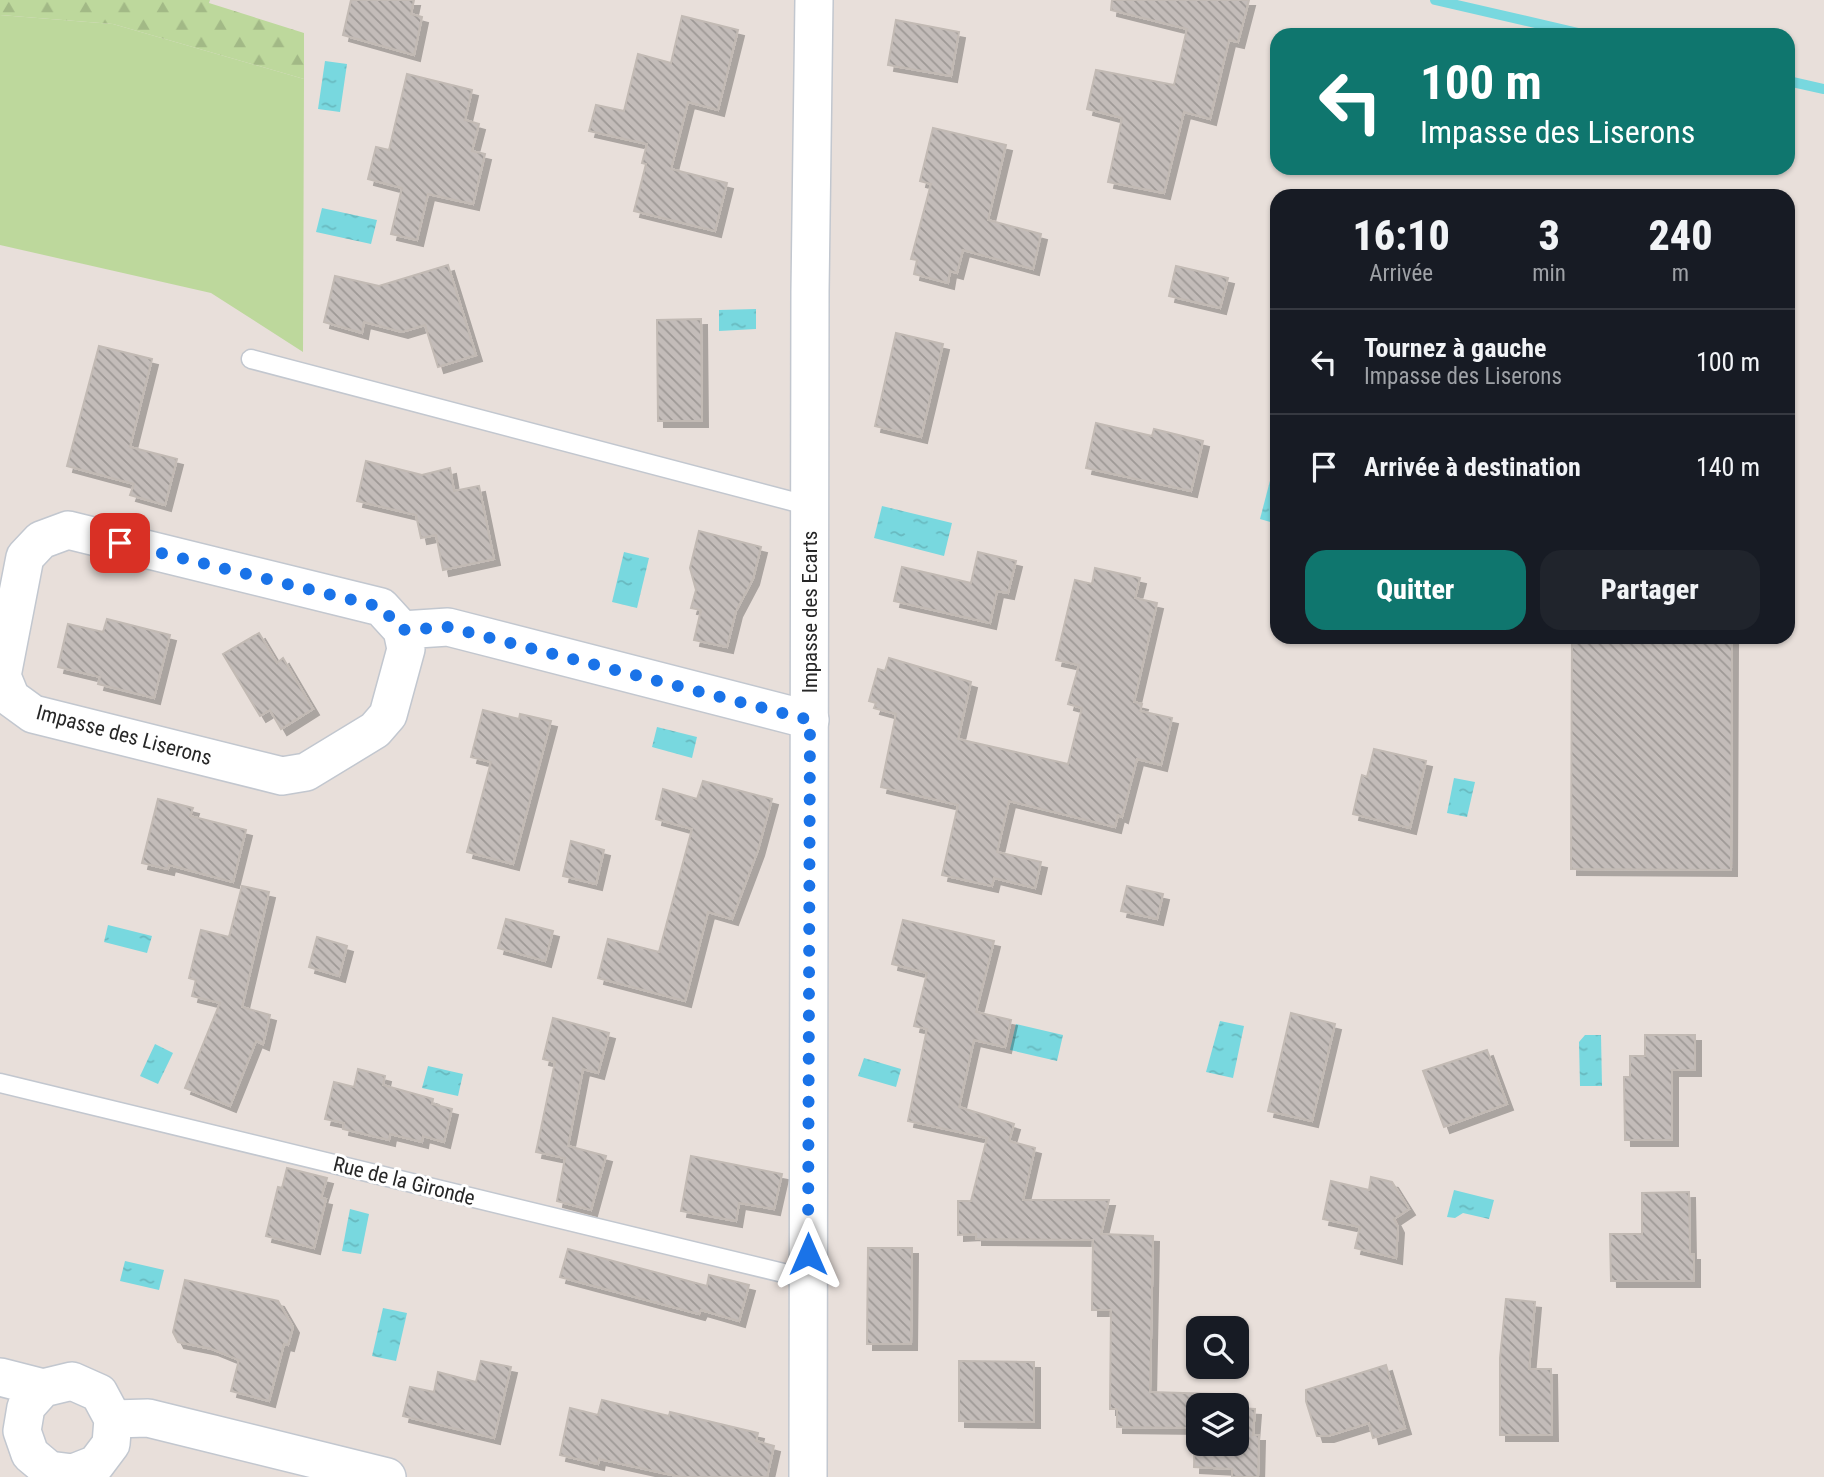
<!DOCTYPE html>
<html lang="fr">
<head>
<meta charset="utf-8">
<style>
	:root { --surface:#171b24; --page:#20242c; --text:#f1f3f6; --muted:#9ea1a6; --line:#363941; --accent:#0f766e }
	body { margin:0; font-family:"Roboto Condensed",sans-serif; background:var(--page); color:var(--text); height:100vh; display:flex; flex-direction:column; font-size:26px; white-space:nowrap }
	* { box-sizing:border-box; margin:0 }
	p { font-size:23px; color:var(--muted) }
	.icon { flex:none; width:38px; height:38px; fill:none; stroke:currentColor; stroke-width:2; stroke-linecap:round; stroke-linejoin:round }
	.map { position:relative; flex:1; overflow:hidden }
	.drawer { position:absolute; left:1270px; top:189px; width:525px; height:455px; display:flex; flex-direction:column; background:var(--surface); border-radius:21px; box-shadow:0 2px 5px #0004 }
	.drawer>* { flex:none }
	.hud { position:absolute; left:1270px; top:28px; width:525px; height:147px; border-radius:21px; box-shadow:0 2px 5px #0004; background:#0f766e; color:#fff; overflow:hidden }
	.buttons { position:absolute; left:1186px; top:1316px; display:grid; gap:14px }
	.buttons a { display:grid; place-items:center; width:63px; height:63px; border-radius:14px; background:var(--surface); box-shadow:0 2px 5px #0004; font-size:35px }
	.pin { position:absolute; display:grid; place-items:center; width:60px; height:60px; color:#fff; margin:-30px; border-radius:14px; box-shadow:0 4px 10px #0006 }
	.me { position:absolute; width:77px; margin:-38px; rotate:0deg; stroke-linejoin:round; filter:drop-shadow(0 0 5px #0008) }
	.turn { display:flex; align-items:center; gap:24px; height:147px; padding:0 35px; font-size:32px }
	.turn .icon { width:91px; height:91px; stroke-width:2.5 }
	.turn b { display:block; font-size:49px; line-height:60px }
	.eta { display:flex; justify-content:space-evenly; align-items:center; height:119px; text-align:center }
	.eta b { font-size:42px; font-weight:800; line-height:49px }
	.action { display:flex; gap:14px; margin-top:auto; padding:14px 35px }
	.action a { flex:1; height:80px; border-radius:21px; background:var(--accent); color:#fff; font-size:28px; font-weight:800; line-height:80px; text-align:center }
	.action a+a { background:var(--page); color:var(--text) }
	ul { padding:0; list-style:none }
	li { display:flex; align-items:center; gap:21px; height:105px; padding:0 35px; border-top:2px solid var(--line) }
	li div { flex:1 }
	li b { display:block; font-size:26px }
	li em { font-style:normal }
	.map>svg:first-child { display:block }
</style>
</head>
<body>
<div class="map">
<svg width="1824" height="1477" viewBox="0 0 1824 1477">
	<defs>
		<pattern id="forest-firs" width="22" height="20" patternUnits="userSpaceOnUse" patternTransform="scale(1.75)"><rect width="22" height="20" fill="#bdd89c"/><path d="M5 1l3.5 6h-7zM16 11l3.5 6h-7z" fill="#a2b986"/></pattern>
		<pattern id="water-ripples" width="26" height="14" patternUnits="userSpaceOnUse" patternTransform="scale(1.75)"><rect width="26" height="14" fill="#78d8df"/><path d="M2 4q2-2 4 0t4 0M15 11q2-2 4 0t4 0" fill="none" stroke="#68b9bf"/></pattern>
		<pattern id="building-back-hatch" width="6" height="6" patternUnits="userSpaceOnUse" patternTransform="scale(1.75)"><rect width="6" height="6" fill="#c3bcb9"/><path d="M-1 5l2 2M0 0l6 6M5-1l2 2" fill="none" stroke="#9e9996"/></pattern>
		<filter id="shadow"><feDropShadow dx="6" dy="6" stdDeviation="0" flood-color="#0004"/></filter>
	</defs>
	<rect width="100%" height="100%" fill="#e8dfda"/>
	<path fill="#bdd89c" d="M0 15 113 24 304 79 303 352 211 293 0 245Z"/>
	<path fill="url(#forest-firs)" d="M0 0H210L209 3 304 33V79L113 24 0 15Z"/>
	<g fill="url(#water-ripples)">
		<path d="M325 61 347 64 340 112 318 109Z"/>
		<path d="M322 208 377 220 371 244 316 232Z"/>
		<path d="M756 309V329L719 331V310Z"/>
		<path d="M1272 473 1277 474V524L1260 519Z"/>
		<path d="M882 506 952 523 944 556 874 538Z"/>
		<path d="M624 552 649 558 637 608 612 602Z"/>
		<path d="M657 727 697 737 692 758 652 747Z"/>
		<path d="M1454 778 1475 782 1467 817 1447 813Z"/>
		<path d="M108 925 152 936 147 953 104 942Z"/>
		<path d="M1220 1021 1244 1026 1233 1078 1206 1072Z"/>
		<path d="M1016 1024 1063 1035 1057 1061 1010 1050Z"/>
		<path d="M1585 1035H1601L1602 1086H1580L1579 1042Z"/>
		<path d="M155 1044 173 1053 158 1084 140 1076Z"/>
		<path d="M864 1058 901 1069 896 1087 858 1076Z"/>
		<path d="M428 1066 463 1074 458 1096 422 1088Z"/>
		<path d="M1454 1190 1494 1200 1489 1219 1463 1213 1455 1218 1447 1217Z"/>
		<path d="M350 1209 369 1214 361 1254 342 1251Z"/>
		<path d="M125 1261 164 1270 159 1290 120 1281Z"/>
		<path d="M383 1308 407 1313 396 1361 372 1356Z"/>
	</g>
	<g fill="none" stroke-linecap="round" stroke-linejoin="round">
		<g stroke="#78d8df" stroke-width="10">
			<path d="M1435 0 1587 35"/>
			<path d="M1788 81 1824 89"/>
		</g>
	</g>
	<g fill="url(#building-back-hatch)" stroke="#c2bab4" stroke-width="2" filter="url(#shadow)">
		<path d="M351 0H414L411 14 422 17 414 55 343 35Z"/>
		<path d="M1112 0H1249L1238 42 1229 40 1210 119 1184 112 1164 193 1108 182 1122 118 1087 109 1096 70 1174 85 1187 29 1111 10Z"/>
		<path d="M682 16 738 30 718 110 688 102 671 169 727 183 715 231 634 211 646 164 642 163 647 144 589 131 596 105 624 111 638 54 671 63Z"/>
		<path d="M896 20 959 32 951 76 888 65Z"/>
		<path d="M407 74 472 90 465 120 479 124 472 151 485 154 473 204 428 194 417 240 391 234 402 188 368 179 376 147 389 150Z"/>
		<path d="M933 128 1006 145 988 220 1041 234 1033 269 963 250 957 273 950 271 948 283 914 274 917 260 911 259 931 184 920 181Z"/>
		<path d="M448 265 476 355 438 367 425 325 402 332 364 322 362 333 324 322 335 276 379 286Z"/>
		<path d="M1176 266 1228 278 1220 308 1169 296Z"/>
		<path d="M701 319 702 421H658L657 320Z"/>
		<path d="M896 333 943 344 921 437 875 426Z"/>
		<path d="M99 346 152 359 130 447 177 459 165 505 130 495 134 484 67 466Z"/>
		<path d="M1096 423 1152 436 1154 429 1203 441 1191 491 1086 468Z"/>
		<path d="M366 461 422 475 450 468 454 491 479 486 494 559 443 570 436 535 421 538 416 515 357 501Z"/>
		<path d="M699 531 761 547 753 579 736 611 727 647 694 640 701 610 691 608 696 590 690 568Z"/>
		<path d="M978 552 1016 561 1008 593 997 591 990 623 894 601 902 567 971 583Z"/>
		<path d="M1095 568 1140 578 1135 598 1157 603 1134 702 1142 704 1140 711 1172 718 1161 765 1137 759 1122 817 1118 815 1115 827 1009 801 997 852 1041 862 1035 888 994 878 992 886 942 875 958 805 881 787 896 714 874 708 876 703 869 701 878 669 885 671 889 658 971 682 958 739 1068 764 1082 708 1068 704 1079 665 1056 660 1075 580 1092 584Z"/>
		<path d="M107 619 170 635 154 698 98 684 100 677 58 667 68 624 103 632Z"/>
		<path d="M259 633 277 663 283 658 313 709 281 729 270 710 260 716 223 654Z"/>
		<path d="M1572 637H1732L1731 870 1571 869Z"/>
		<path d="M483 710 519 719 520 714 551 721 513 864 467 852 491 762 471 757Z"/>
		<path d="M1374 749 1426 761 1410 828 1353 814 1362 775 1367 777Z"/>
		<path d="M703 781 772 799 758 850 732 919 708 912 685 1001 598 978 608 939 659 952 692 829 656 819 663 789 697 799Z"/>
		<path d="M158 799 193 808 190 816 246 830 233 882 169 865 168 869 142 863Z"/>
		<path d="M571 841 604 850 596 884 563 876Z"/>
		<path d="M242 886 269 892 242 1007 270 1015 263 1044 256 1041 230 1106 185 1088 220 1003 192 996 196 980 189 978 201 930 229 937Z"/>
		<path d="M1127 886 1163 894 1157 919 1121 911Z"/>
		<path d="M506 919 553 931 545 961 498 948Z"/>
		<path d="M903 920 994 941 976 1012 1011 1020 1005 1047 974 1040 959 1107 1014 1124 1009 1141 1035 1148 1023 1200H1109L1101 1234 1153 1236 1150 1392 1216 1394V1405H1199V1444H1237V1408L1255 1409 1253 1435H1259L1258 1477H1232V1469L1194 1467 1195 1428 1117 1427V1409H1110L1111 1310H1092L1093 1240 976 1239V1234L958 1235V1201H971L987 1138 908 1121 927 1029 914 1026 927 973 892 964Z"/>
		<path d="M317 937 347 946 339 976 309 967Z"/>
		<path d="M1291 1013 1335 1024 1312 1121 1268 1111Z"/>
		<path d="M553 1018 609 1033 598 1073 583 1069 568 1146 606 1156 591 1210 557 1201 565 1158 536 1152 555 1062 543 1059Z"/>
		<path d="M1645 1035H1695V1070H1672V1140H1625L1624 1077H1630V1056H1645Z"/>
		<path d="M1487 1050 1507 1104 1444 1127 1423 1071Z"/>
		<path d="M358 1069 385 1076 383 1085 433 1099 432 1104 452 1109 444 1142 423 1136 422 1142 390 1134 389 1140 343 1129 344 1123 325 1119 334 1082 354 1087Z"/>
		<path d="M691 1156 782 1174 774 1209 739 1203 736 1221 681 1211Z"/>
		<path d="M287 1168 327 1178 321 1198 326 1199 314 1248 266 1236 278 1187 282 1188Z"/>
		<path d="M1371 1177 1392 1182 1409 1209 1394 1219 1398 1227 1396 1258 1355 1248 1360 1227 1323 1219 1331 1181 1369 1190Z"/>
		<path d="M1689 1192 1690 1254H1694V1281H1611L1610 1234H1642V1193Z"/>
		<path d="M868 1248H912L911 1344H867Z"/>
		<path d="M568 1249 707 1286 709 1275 749 1285 739 1321 701 1310 699 1314 560 1277Z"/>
		<path d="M185 1280 278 1301 293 1327 288 1345 284 1344 269 1401 231 1391 239 1360 212 1349 178 1342 173 1332Z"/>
		<path d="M1506 1299 1535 1302 1529 1369H1551L1552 1435H1500V1358Z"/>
		<path d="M481 1361 511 1367 494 1438 403 1416 410 1387 434 1392 438 1372 476 1382Z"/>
		<path d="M959 1361 1034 1362V1422L959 1421Z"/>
		<path d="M1386 1365 1405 1428 1373 1438 1369 1423 1328 1436H1317L1306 1401V1390Z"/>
		<path d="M602 1400 669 1416 670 1412 758 1433 756 1441 774 1446 767 1477H681L599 1459 598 1464 560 1455 570 1408 598 1415Z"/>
	</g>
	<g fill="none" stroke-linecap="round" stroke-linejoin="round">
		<defs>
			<g id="lane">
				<path d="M251 359 810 506"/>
				<path d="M0 1083 808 1279"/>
			</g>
			<g id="street">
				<path d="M402 630 406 649 388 715 375 730 306 772 282 776 33 714 11 698 2 676 25 557 41 540 68 530 381 607 402 630 448 627 810 720"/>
				<path d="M0 1377 43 1388 72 1381 99 1393 113 1419 111 1444 96 1464 73 1473 49 1470 30 1454 22 1431 26 1407 43 1388"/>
				<path d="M113 1419 148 1418 387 1477"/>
				<path d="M808 1477 810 292 814 0"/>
			</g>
		</defs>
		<use href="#lane" stroke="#c2c7cf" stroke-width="21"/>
		<use href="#street" stroke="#c2c7cf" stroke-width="40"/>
		<use href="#lane" stroke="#fff" stroke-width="18"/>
		<use href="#street" stroke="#fff" stroke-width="37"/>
	</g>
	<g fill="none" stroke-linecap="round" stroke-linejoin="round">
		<path stroke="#1a73e8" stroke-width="12" stroke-dasharray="0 21.6" d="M120 543 381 607 402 630 448 627 810 720 808 1254"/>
	</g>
	<g text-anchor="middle" stroke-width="6" stroke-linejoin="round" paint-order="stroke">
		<g font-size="21" fill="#272727" stroke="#fff">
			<text transform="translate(810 612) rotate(-90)" y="7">Impasse des Ecarts</text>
			<text transform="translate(124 735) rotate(15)" y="7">Impasse des Liserons</text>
			<text transform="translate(404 1181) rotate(14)" y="7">Rue de la Gironde</text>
		</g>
	</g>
</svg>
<div class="buttons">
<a><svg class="icon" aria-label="search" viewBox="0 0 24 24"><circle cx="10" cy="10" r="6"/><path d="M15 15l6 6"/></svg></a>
<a><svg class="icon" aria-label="layers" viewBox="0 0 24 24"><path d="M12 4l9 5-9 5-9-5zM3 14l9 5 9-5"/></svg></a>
</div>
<div class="pin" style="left:120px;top:543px;background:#d93025"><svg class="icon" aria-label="arrive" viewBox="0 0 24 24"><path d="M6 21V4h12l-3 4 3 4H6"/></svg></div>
<svg class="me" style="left:808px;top:1254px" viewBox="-20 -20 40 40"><path d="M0-17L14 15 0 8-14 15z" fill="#1a73e8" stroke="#fff" stroke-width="4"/></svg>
<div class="hud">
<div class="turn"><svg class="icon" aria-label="left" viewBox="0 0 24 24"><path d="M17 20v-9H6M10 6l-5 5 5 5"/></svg><div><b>100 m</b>Impasse des Liserons</div></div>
</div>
<section class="drawer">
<div class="eta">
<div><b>16:10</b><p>Arrivée</p></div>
<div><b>3</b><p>min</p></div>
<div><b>240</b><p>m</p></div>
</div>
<ul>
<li><svg class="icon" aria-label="left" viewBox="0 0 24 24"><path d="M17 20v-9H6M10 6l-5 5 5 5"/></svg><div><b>Tournez à gauche</b><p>Impasse des Liserons</p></div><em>100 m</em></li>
<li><svg class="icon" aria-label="arrive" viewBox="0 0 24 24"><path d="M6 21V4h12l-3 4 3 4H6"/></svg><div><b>Arrivée à destination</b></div><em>140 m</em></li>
</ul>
<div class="action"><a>Quitter</a><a>Partager</a></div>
</section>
</div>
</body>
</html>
